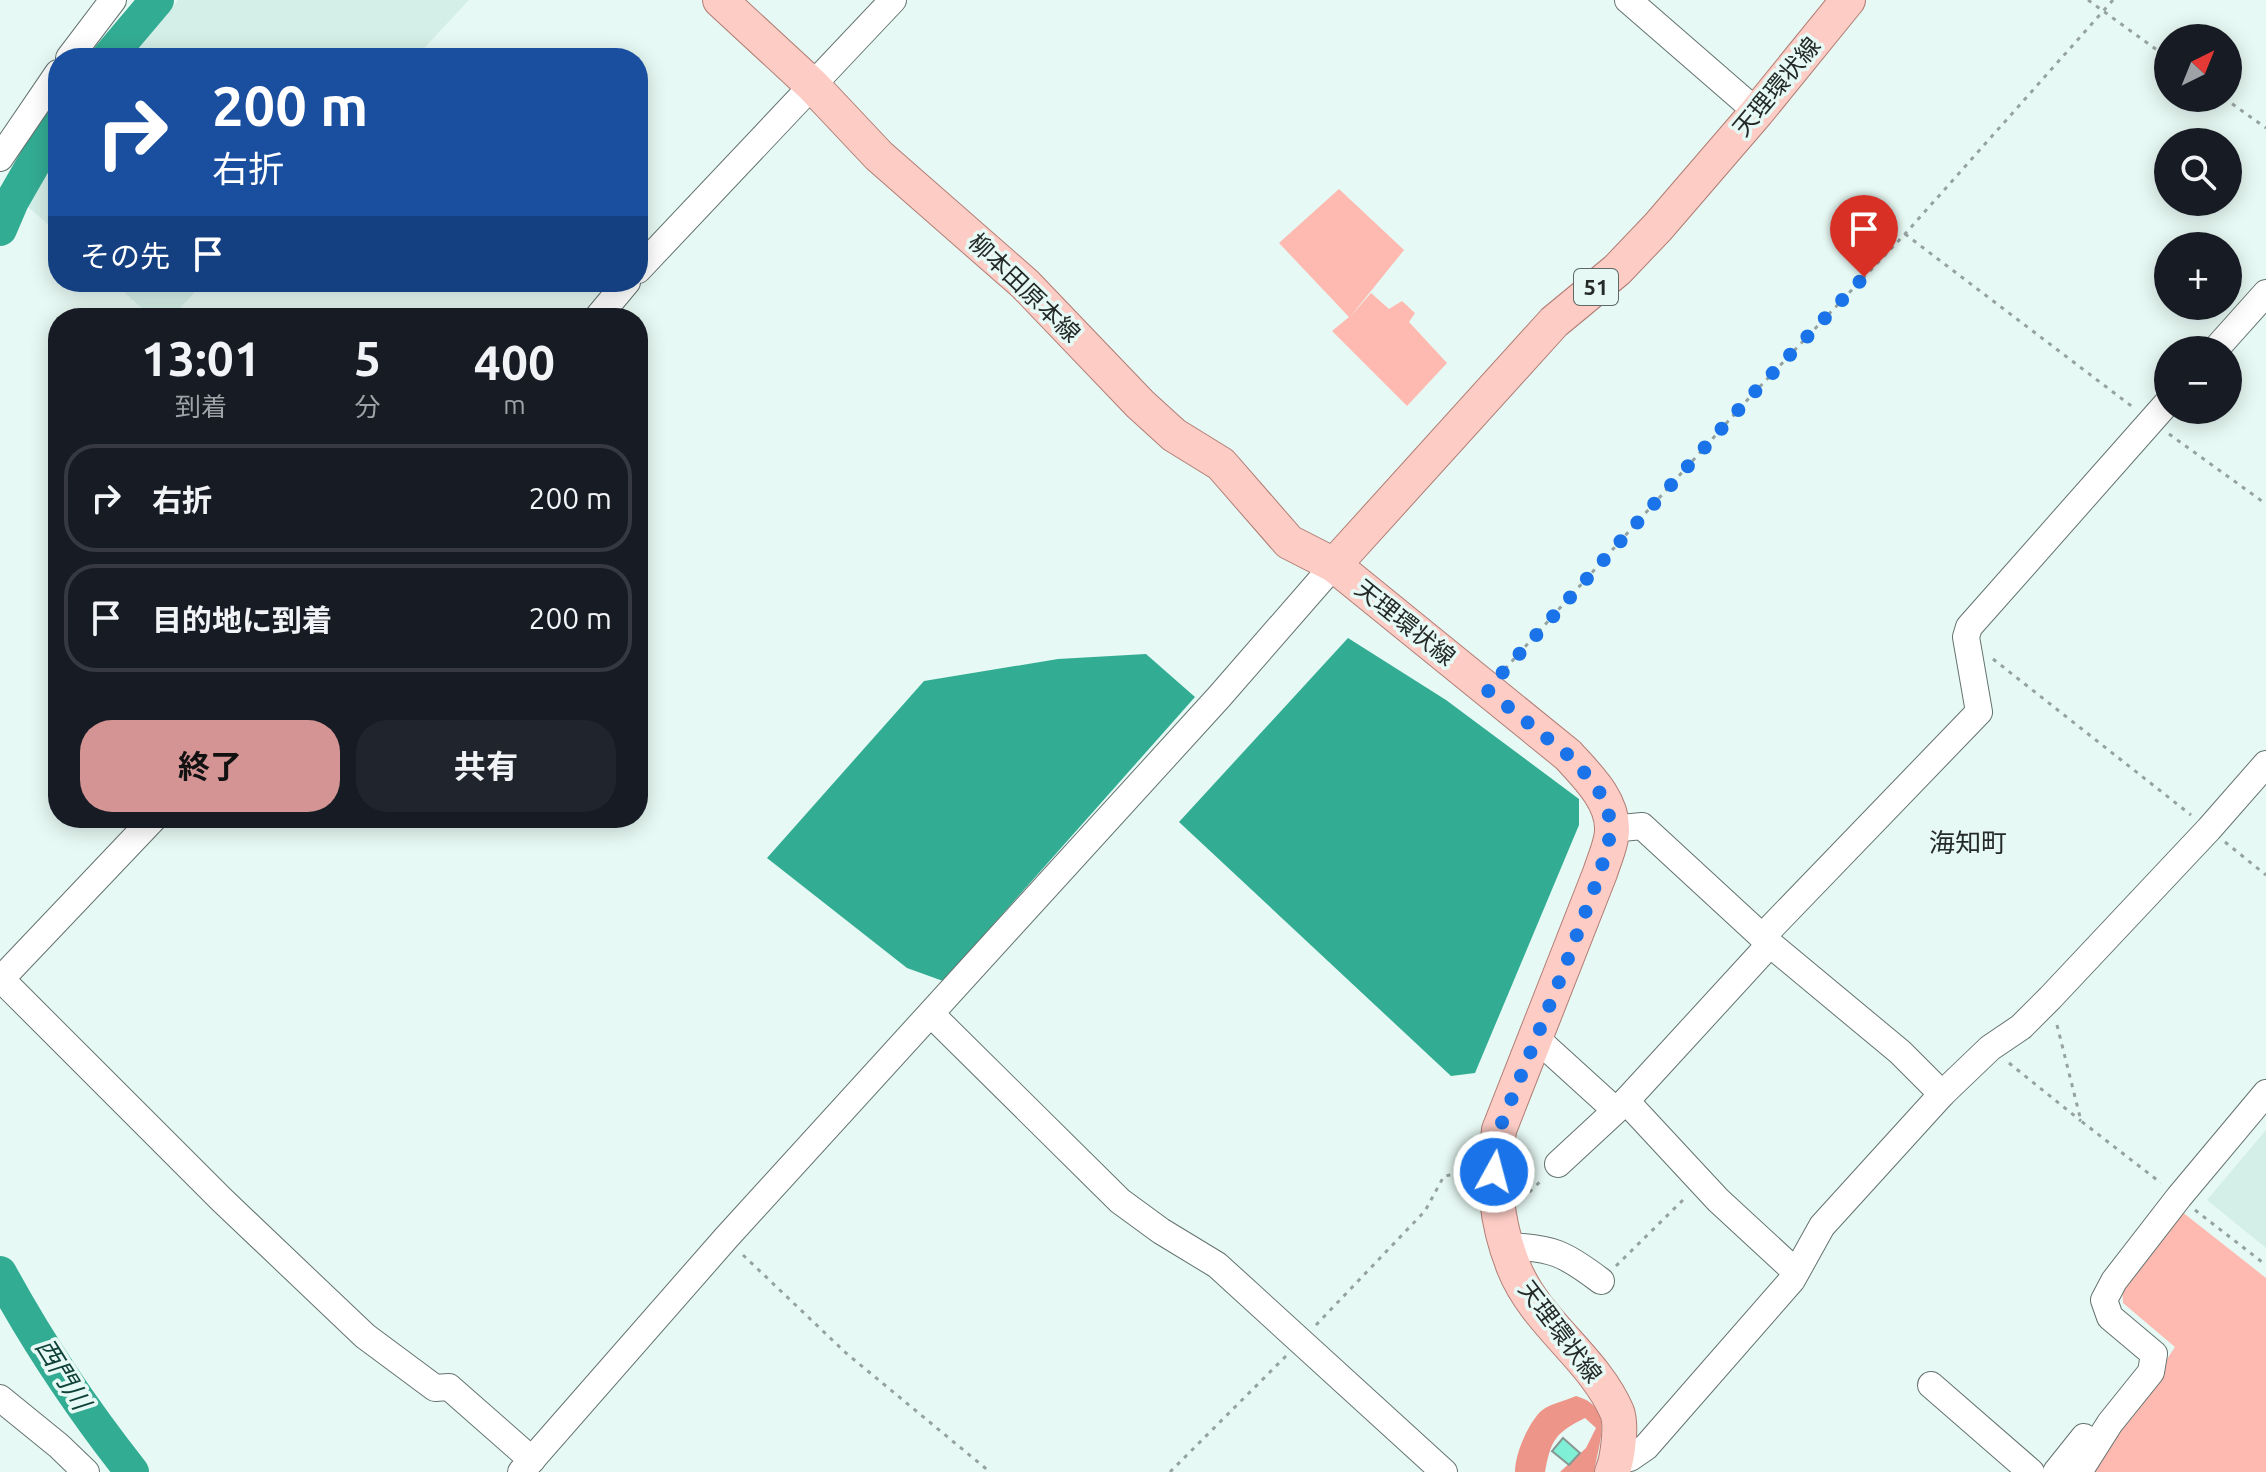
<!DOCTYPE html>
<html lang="ja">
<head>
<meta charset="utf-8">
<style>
	:root { --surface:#171b24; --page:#20242c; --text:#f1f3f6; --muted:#9ea1a6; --line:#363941; --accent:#d49494 }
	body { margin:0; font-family:Ubuntu,"Noto Sans JP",sans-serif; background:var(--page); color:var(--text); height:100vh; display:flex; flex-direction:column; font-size:30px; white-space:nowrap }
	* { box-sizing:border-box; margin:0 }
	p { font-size:26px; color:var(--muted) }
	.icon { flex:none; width:44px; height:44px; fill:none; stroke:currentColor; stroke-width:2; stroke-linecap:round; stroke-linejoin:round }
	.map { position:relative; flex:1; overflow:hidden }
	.details { position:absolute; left:48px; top:308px; width:600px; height:520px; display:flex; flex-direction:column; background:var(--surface); border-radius:32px; box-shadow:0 4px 20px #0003 }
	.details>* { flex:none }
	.hud { position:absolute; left:48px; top:48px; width:600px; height:244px; border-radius:32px; box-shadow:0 4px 20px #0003; background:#1a4fa0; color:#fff; overflow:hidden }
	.needle { width:52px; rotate:43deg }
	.fabs { position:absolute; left:2154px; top:24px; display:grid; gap:16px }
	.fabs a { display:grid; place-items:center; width:88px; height:88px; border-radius:50%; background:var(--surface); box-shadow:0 4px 20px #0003; font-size:40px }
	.pin { position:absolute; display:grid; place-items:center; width:68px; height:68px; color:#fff; margin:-82px -34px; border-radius:50% 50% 50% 0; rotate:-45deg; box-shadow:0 0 8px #0007 }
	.pin .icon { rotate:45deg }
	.me { position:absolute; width:88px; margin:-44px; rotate:7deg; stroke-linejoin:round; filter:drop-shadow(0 0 6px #0008) }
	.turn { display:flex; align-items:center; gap:28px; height:168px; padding:0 32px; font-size:36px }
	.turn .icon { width:104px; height:104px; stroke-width:2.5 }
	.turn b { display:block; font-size:56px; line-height:68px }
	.then { display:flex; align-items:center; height:76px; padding:0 32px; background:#0003; gap:16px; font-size:30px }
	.eta { display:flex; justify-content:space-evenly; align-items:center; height:136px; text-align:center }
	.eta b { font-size:48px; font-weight:700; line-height:56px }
	.primary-button { display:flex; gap:16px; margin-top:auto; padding:16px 32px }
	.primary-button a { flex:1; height:92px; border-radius:32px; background:var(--accent); color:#111; font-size:32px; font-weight:700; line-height:92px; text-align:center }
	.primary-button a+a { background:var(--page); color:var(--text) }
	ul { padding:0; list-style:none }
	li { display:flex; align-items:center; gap:24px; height:108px; margin:0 16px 12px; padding:0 16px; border:4px solid var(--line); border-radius:32px }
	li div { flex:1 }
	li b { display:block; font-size:30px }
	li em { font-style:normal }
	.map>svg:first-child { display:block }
</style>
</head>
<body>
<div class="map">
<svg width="2266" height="1472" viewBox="0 0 2266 1472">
	<rect width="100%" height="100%" fill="#e7f9f4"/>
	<g fill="#d4efe7">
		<path d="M178 0H469L415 58H130Z"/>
		<path d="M58 155V233L27 206Z"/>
		<path d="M113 282H204L171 318H153Z"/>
		<path d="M2266 1130V1248L2207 1200Z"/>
	</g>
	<g fill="#febab0">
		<path d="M1339 189 1404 250 1350 317 1371 293 1389 309 1402 301 1415 313 1409 322 1447 363 1407 406 1332 331 1349 317 1279 243Z"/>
		<path d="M2181 1211 2266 1278V1472H2092L2175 1347 2123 1303 2122 1283Z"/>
	</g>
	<path fill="#ee9589" d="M1576 1396C1615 1407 1599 1442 1594 1472H1560L1586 1448 1596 1428 1585 1418C1555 1433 1551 1440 1545 1472H1515C1515 1454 1527 1426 1540 1412 1548 1404 1565 1401 1576 1396Z"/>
	<g fill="#33ac94">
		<path d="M1348 638 1446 700 1579 799V825L1475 1073 1451 1076 1179 822Z"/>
		<path d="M1146 654 1195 697 943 981 907 968 767 858 924 681 1058 659Z"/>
	</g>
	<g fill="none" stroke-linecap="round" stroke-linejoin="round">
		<g stroke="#33ac94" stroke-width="34">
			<path d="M108 58 157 0"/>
			<path d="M0 229 12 201 58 121"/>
			<path d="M0 1273C38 1343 83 1410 132 1472"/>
		</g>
	</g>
	<path fill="#7fefd5" stroke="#869691" stroke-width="2" d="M1563 1438 1580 1453 1569 1465 1552 1451Z"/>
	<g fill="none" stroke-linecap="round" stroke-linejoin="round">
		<defs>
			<g id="minor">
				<path d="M1628 0 1757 112"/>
				<path d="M69 58 113 0"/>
				<path d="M0 158 58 73"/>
				<path d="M638 270 893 0"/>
				<path d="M597 318 627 282"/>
				<path d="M2215 350 2266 293"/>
				<path d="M1612 829 1642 826 1770 944 1900 1052 1942 1094"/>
				<path d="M1762 937 1979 712 1966 637 1969 627 2168 402"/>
				<path d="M0 978 222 1200 365 1336 435 1388 449 1387 532 1460"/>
				<path d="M1 979 154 818"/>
				<path d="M931 1014 1120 1201 1161 1231 1217 1265 1444 1472"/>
				<path d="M1537 1039 1614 1109"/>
				<path d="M1626 1101 1718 1200 1796 1272"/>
				<path d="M1558 1164 1626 1101 1770 944"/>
				<path d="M1507 1246C1553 1248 1564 1253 1601 1281"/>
				<path d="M1931 1385 2031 1472"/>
				<path d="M0 1398 59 1446 86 1472"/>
				<path d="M1618 1459 1630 1458 1646 1447 1792 1280 1822 1226 1942 1094 1990 1048 2021 1027 2050 998 2209 829 2266 764"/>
				<path d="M521 1472 726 1238 1219 697 1334 565"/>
				<path d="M2056 1472 2084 1437"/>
				<path d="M2079 1472 2110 1423 2151 1372 2154 1354 2110 1317 2104 1300 2114 1281 2179 1197 2266 1093"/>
			</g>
			<g id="major">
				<path d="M720 0 813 86 879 156 1025 284 1140 404 1174 435 1221 464 1289 542 1334 565 1568 755C1586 775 1613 800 1612 830 1612 843 1604 860 1600 873L1499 1130C1493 1181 1495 1220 1514 1268 1536 1323 1594 1358 1617 1412 1622 1425 1618 1459 1612 1472"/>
				<path d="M1334 565 1554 322 1617 270 1658 227 1757 112 1848 0"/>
			</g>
		</defs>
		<use href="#minor" stroke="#64736f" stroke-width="28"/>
		<use href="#major" stroke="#b07d75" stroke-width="36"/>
		<g stroke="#95a29f" stroke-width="3" stroke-dasharray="4 6" stroke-linecap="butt">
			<path d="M2088 0 2168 58"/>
			<path d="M2224 98 2266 128"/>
			<path d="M1905 234 2134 408"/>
			<path d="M2169 434 2266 504"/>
			<path d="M1993 659 2191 815"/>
			<path d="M1505 669 1750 397 1905 234 2113 0"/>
			<path d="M2225 842 2266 875"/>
			<path d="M2057 1025 2081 1121 2161 1183"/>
			<path d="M2009 1063 2081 1121"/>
			<path d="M1522 1199 1543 1179"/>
			<path d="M2195 1210 2266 1265"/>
			<path d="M743 1255 846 1353 990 1472"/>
			<path d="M1616 1266 1685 1198"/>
			<path d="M1316 1325 1425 1211 1444 1176 1470 1172"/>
			<path d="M1170 1472 1286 1356"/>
		</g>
		<use href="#minor" stroke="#fff" stroke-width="26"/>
		<use href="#major" stroke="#fdccc5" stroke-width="34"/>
	</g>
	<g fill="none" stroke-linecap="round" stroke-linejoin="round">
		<path stroke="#1a73e8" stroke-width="14" stroke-dasharray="0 25.2" d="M1494 1172 1499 1130 1563 972 1600 873 1612 829 1606 803 1593 782 1568 755 1487 690 1750 397 1864 277"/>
	</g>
	<g text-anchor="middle" stroke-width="7" stroke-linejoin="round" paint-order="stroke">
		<rect fill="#e7f9f4" stroke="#5e6865" stroke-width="2" x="1574" y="269" width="44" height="36" rx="6"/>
		<g font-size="22" font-weight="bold" fill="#242a28">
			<text x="1596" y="295">51</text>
		</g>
		<g font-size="24" fill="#242a28" stroke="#e7f9f4">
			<text transform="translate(1777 87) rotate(-50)" y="8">天理環状線</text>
			<text transform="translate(1024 288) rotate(44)" y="8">柳本田原本線</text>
			<text transform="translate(1405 623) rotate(39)" y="8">天理環状線</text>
			<text transform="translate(1560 1332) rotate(53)" y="8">天理環状線</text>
		</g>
		<g font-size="26" fill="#242a28" stroke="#e7f9f4">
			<text x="1968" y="852">海知町</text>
		</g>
		<g font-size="26" font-style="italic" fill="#0f4238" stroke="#e7f9f4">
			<text transform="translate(63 1374) rotate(58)" y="9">西門川</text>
		</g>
	</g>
</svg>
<div class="fabs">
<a><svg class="needle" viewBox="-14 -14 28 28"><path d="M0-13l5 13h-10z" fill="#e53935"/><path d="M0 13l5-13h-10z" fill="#9ea1a6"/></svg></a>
<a><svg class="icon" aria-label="search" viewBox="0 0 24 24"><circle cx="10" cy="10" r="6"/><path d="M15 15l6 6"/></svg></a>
<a>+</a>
<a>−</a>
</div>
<div class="pin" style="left:1864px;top:277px;background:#d93025"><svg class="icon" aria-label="arrive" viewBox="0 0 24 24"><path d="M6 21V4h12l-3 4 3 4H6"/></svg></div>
<svg class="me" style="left:1494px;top:1172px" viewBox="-20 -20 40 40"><circle r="17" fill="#1a73e8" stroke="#fff" stroke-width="3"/><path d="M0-11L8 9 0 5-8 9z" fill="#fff"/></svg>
<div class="hud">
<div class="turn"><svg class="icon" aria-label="right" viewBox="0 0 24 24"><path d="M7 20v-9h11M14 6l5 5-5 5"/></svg><div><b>200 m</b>右折</div></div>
<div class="then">その先<svg class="icon" aria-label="arrive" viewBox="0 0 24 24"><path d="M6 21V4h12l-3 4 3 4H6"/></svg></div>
</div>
<section class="details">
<div class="eta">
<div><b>13:01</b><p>到着</p></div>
<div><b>5</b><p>分</p></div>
<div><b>400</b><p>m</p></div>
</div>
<ul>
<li><svg class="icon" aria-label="right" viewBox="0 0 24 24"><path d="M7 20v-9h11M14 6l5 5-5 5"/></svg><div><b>右折</b></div><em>200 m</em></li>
<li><svg class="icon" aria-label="arrive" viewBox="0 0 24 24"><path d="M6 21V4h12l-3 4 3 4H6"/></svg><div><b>目的地に到着</b></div><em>200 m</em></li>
</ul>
<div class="primary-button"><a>終了</a><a>共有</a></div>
</section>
</div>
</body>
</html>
